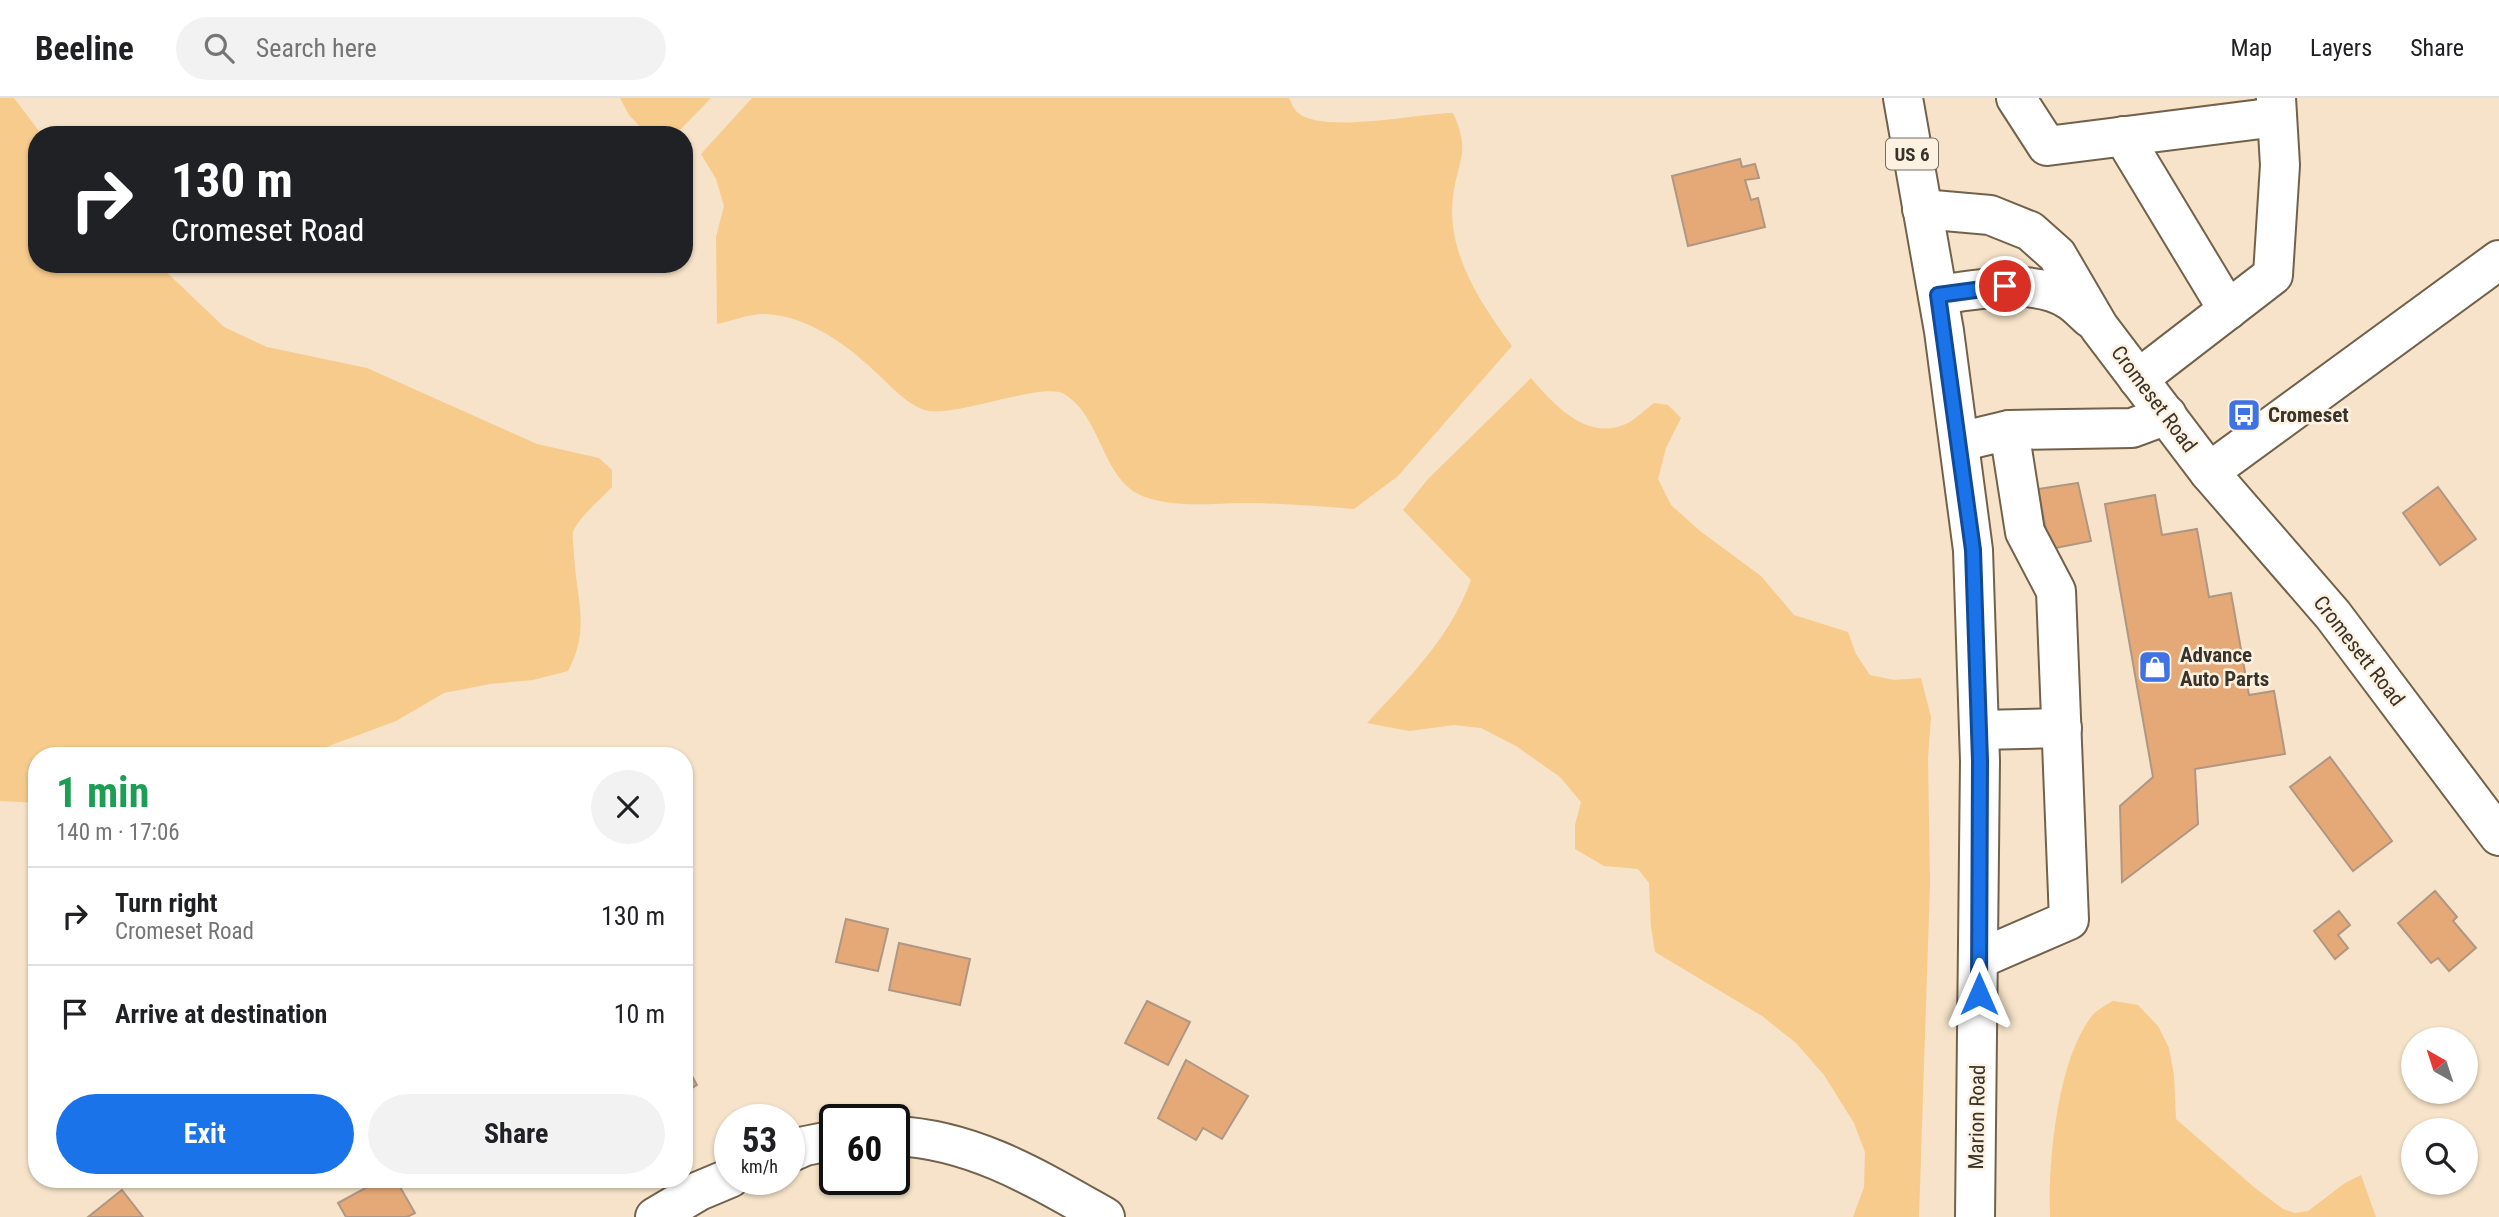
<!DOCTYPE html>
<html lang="en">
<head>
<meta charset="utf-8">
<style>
	:root { --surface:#fff; --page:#f2f2f2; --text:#202124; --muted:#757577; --line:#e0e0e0; --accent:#1a73e8 }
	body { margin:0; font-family:"Roboto Condensed",sans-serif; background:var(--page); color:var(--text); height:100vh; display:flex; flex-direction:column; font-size:26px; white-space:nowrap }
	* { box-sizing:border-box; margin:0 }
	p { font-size:23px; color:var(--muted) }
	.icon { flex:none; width:38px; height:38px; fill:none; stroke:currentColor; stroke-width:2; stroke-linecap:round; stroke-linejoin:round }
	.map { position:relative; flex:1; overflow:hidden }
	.drawer { position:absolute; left:28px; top:649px; width:665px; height:441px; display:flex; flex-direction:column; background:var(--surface); border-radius:28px; box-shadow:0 2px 5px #0004 }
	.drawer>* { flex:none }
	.top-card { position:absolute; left:28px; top:28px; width:665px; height:147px; border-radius:28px; box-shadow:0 2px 5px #0004; background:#202124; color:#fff; overflow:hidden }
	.needle { width:46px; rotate:321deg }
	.controls { position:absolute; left:2401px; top:929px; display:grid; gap:14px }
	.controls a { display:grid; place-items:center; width:77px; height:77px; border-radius:50%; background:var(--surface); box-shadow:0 2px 5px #0004; font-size:35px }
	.speed { position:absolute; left:714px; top:1006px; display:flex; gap:14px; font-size:35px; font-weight:700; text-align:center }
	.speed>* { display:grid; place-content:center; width:91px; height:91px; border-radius:50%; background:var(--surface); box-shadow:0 2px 5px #0004; line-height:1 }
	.speed small { font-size:18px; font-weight:400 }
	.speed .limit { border:4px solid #111; border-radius:10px; background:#fff; color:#111 }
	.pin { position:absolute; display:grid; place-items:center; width:60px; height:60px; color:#fff; margin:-30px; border:4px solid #fff; border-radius:50%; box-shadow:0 2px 7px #0007 }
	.me { position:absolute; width:77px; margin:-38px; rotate:0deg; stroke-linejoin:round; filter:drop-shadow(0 0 5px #0008) }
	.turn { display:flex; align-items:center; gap:24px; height:147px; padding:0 28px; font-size:32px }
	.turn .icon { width:91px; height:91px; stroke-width:2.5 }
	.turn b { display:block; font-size:49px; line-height:60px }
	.round { display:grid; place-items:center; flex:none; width:74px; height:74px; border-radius:37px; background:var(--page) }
	.head { display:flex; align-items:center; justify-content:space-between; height:119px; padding:0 28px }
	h1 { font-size:42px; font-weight:700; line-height:52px; color:#1e9e55 }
	.action { display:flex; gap:14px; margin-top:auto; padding:14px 28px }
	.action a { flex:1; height:80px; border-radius:42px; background:var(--accent); color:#fff; font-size:28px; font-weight:700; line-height:80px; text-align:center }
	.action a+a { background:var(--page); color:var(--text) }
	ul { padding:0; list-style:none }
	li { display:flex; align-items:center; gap:21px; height:98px; padding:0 28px; border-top:2px solid var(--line) }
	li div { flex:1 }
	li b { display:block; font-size:26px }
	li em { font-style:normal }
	header { display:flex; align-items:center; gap:42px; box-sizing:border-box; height:98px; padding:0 35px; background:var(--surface); border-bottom:2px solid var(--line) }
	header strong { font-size:33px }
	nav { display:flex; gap:38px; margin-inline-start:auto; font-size:24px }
	.search { width:490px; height:63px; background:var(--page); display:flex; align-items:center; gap:18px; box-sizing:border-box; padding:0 24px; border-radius:38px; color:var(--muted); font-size:26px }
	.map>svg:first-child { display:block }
</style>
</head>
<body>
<header>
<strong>Beeline</strong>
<div class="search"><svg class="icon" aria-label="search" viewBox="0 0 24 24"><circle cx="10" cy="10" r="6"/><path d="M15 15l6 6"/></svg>Search here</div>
<nav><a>Map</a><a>Layers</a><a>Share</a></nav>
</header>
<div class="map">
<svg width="2499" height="1119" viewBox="0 0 2499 1119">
	<rect width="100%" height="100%" fill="#f6e3c9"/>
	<g fill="#f7cb8c">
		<path d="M0 0H14L42 37H37V166H158L224 229 267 249 367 270 537 346 599 360 612 372V389C602 400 578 420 573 434 572 440 574 450 574 456 576 500 591 530 568 573L533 582 490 586 444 595 396 623 302 658H37V705L0 703Z"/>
		<path d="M620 0H711L675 37H648L629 17Z"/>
		<path d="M752 0H1289C1291 4 1294 11 1297 14 1322 37 1419 15 1453 15 1471 54 1458 60 1453 99 1446 154 1481 206 1512 248L1398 378 1354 411C1320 408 1287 406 1253 405 1218 404 1183 411 1148 400 1101 386 1104 320 1064 296 1043 284 962 317 929 313 912 310 893 291 882 280 850 249 809 217 763 216 749 216 732 223 717 226L716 139 724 108 716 81 701 56Z"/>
		<path d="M1531 280C1554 307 1588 345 1628 325 1637 320 1646 311 1654 305L1668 307 1681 320 1666 350 1658 381 1671 407 1700 433 1761 478 1794 517 1848 534 1856 556 1870 577 1894 582 1921 580 1931 619 1928 660 1930 785 1919 1119H1853L1864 1089 1865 1054 1854 1025 1824 977 1796 945 1762 918 1655 854 1651 829 1649 785 1638 771 1604 768 1575 751V727L1581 704 1560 679 1516 648 1481 630 1454 627 1409 633 1367 625C1408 581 1450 540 1471 482L1403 412 1428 381Z"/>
		<path d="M2113 903 2138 907 2158 928 2169 950 2174 977 2176 1021 2255 1090 2283 1111 2295 1115 2308 1113 2345 1085 2361 1077 2376 1119H2050C2048 1064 2057 964 2091 919 2096 912 2106 907 2113 903Z"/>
	</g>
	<g fill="#e5a877" stroke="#af9784" stroke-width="2">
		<path d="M1740 61 1742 69 1755 66 1759 80 1745 82 1751 102 1758 100 1765 129 1688 148 1672 78Z"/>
		<path d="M2078 385 2091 443 2050 451 2038 391Z"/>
		<path d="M2438 389 2476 441 2440 467 2403 415Z"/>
		<path d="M2155 397 2162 437 2197 431 2209 499 2231 495 2249 597 2274 593 2285 656 2195 671 2198 726 2122 784 2120 708 2153 679 2105 406Z"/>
		<path d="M2330 659 2392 743 2353 773 2290 689Z"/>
		<path d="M2435 793 2457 819 2453 823 2476 850 2449 873 2438 860 2431 865 2398 825Z"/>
		<path d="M2339 813 2350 827 2338 837 2348 850 2335 861 2314 833Z"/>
		<path d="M846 821 888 831 878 873 836 864Z"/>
		<path d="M899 845 970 861 960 907 889 892Z"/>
		<path d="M1147 903 1190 924 1168 967 1125 945Z"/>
		<path d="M1186 962 1248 998 1222 1041 1203 1030 1196 1042 1158 1020Z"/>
		<path d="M684 964 697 987 684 995Z"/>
		<path d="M380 1082H396L415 1115 407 1119H346L338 1105Z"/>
		<path d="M122 1092 143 1119H88Z"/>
	</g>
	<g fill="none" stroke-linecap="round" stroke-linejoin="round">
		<defs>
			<g id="minor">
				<path d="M2016 0 2047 48 2277 19"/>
				<path d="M2123 38 2228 212"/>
				<path d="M1922 111 1990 117 2030 133 2057 157 2099 229 2209 374 2333 517 2499 738"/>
				<path d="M1938 197C1976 192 2035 179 2069 202 2077 207 2083 214 2090 220"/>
				<path d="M2138 281 2273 177 2280 67 2276 0"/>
				<path d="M2009 332 2132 330 2167 317"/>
				<path d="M1959 344 2009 332 2025 434 2056 493 2069 822 1979 861"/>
				<path d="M2209 374 2499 162"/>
				<path d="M1979 632 2062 630"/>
				<path d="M894 1038C973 1041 1038 1081 1105 1119"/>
				<path d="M789 1055 805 1048 835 1042"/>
				<path d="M655 1119 699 1093 730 1080"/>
			</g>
			<path id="major" d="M1903 0 1944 233 1973 452 1980 663 1975 1119"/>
		</defs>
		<use href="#minor" stroke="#72624c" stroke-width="42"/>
		<use href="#major" stroke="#72624c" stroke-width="42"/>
		<use href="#minor" stroke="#fff" stroke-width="38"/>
		<use href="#major" stroke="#fff" stroke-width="38"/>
	</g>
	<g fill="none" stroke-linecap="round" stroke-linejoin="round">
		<defs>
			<path id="route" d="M1979 896 1980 663 1973 452 1938 197 2005 188"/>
		</defs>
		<use href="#route" stroke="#114b97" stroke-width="18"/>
		<use href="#route" stroke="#1a73e8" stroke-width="12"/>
	</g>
	<defs>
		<symbol id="bus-square" viewBox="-11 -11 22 22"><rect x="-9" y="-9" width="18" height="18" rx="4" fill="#3f73e3" stroke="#fdf2e2"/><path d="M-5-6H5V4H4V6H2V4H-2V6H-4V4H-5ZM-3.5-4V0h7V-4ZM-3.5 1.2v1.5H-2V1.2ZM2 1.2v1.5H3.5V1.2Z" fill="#fff"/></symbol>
		<symbol id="shop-square" viewBox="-11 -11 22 22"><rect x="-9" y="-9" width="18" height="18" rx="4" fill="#3f73e3" stroke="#fdf2e2"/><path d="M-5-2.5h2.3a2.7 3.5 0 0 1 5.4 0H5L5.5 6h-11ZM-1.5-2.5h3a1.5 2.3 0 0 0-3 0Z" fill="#fff"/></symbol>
	</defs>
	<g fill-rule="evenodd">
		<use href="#bus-square" x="2225" y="298" width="38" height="38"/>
		<use href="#shop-square" x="2136" y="550" width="38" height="38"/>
	</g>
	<g text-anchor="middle" stroke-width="5" stroke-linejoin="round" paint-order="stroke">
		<rect fill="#fdf2e2" stroke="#746c60" stroke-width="2" x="1886" y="40.5" width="52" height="31" rx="5"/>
		<g font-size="19" font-weight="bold" fill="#3a3329">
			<text x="1912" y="63">US 6</text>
		</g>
		<g font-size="21" fill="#3a3329" stroke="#fdf2e2">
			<text transform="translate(2154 301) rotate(53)" y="7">Cromeset Road</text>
			<text transform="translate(2359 553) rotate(52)" y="7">Cromesett Road</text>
			<text transform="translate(1977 1019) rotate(-89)" y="7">Marion Road</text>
		</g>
		<g font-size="21" font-weight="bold" fill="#3a3329" stroke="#fdf2e2" text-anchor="start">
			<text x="2268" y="324">Cromeset</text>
			<text x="2180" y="564">Advance<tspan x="2180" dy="24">Auto Parts</tspan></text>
		</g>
	</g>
</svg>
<div class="controls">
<a><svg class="needle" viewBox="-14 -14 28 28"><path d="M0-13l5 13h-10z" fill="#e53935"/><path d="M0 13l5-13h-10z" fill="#757577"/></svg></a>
<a><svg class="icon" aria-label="search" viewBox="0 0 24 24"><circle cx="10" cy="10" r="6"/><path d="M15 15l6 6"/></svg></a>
</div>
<div class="speed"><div>53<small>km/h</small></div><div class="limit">60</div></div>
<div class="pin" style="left:2005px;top:188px;background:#d93025"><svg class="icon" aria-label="arrive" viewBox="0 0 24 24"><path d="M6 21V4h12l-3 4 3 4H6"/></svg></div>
<svg class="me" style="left:1979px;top:896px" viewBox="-20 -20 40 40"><path d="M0-17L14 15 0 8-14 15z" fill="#1a73e8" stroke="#fff" stroke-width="4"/></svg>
<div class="top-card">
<div class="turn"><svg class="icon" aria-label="right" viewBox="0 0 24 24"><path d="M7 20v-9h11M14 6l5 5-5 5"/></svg><div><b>130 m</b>Cromeset Road</div></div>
</div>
<section class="drawer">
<div class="head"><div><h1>1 min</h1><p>140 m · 17:06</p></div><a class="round"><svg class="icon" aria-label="close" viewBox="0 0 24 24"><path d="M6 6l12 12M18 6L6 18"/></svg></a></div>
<ul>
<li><svg class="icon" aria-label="right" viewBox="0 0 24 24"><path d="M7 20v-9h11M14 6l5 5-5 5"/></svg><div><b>Turn right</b><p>Cromeset Road</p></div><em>130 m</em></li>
<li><svg class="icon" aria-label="arrive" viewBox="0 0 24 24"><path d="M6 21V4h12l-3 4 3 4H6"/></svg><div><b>Arrive at destination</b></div><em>10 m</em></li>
</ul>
<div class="action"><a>Exit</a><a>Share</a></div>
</section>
</div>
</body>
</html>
